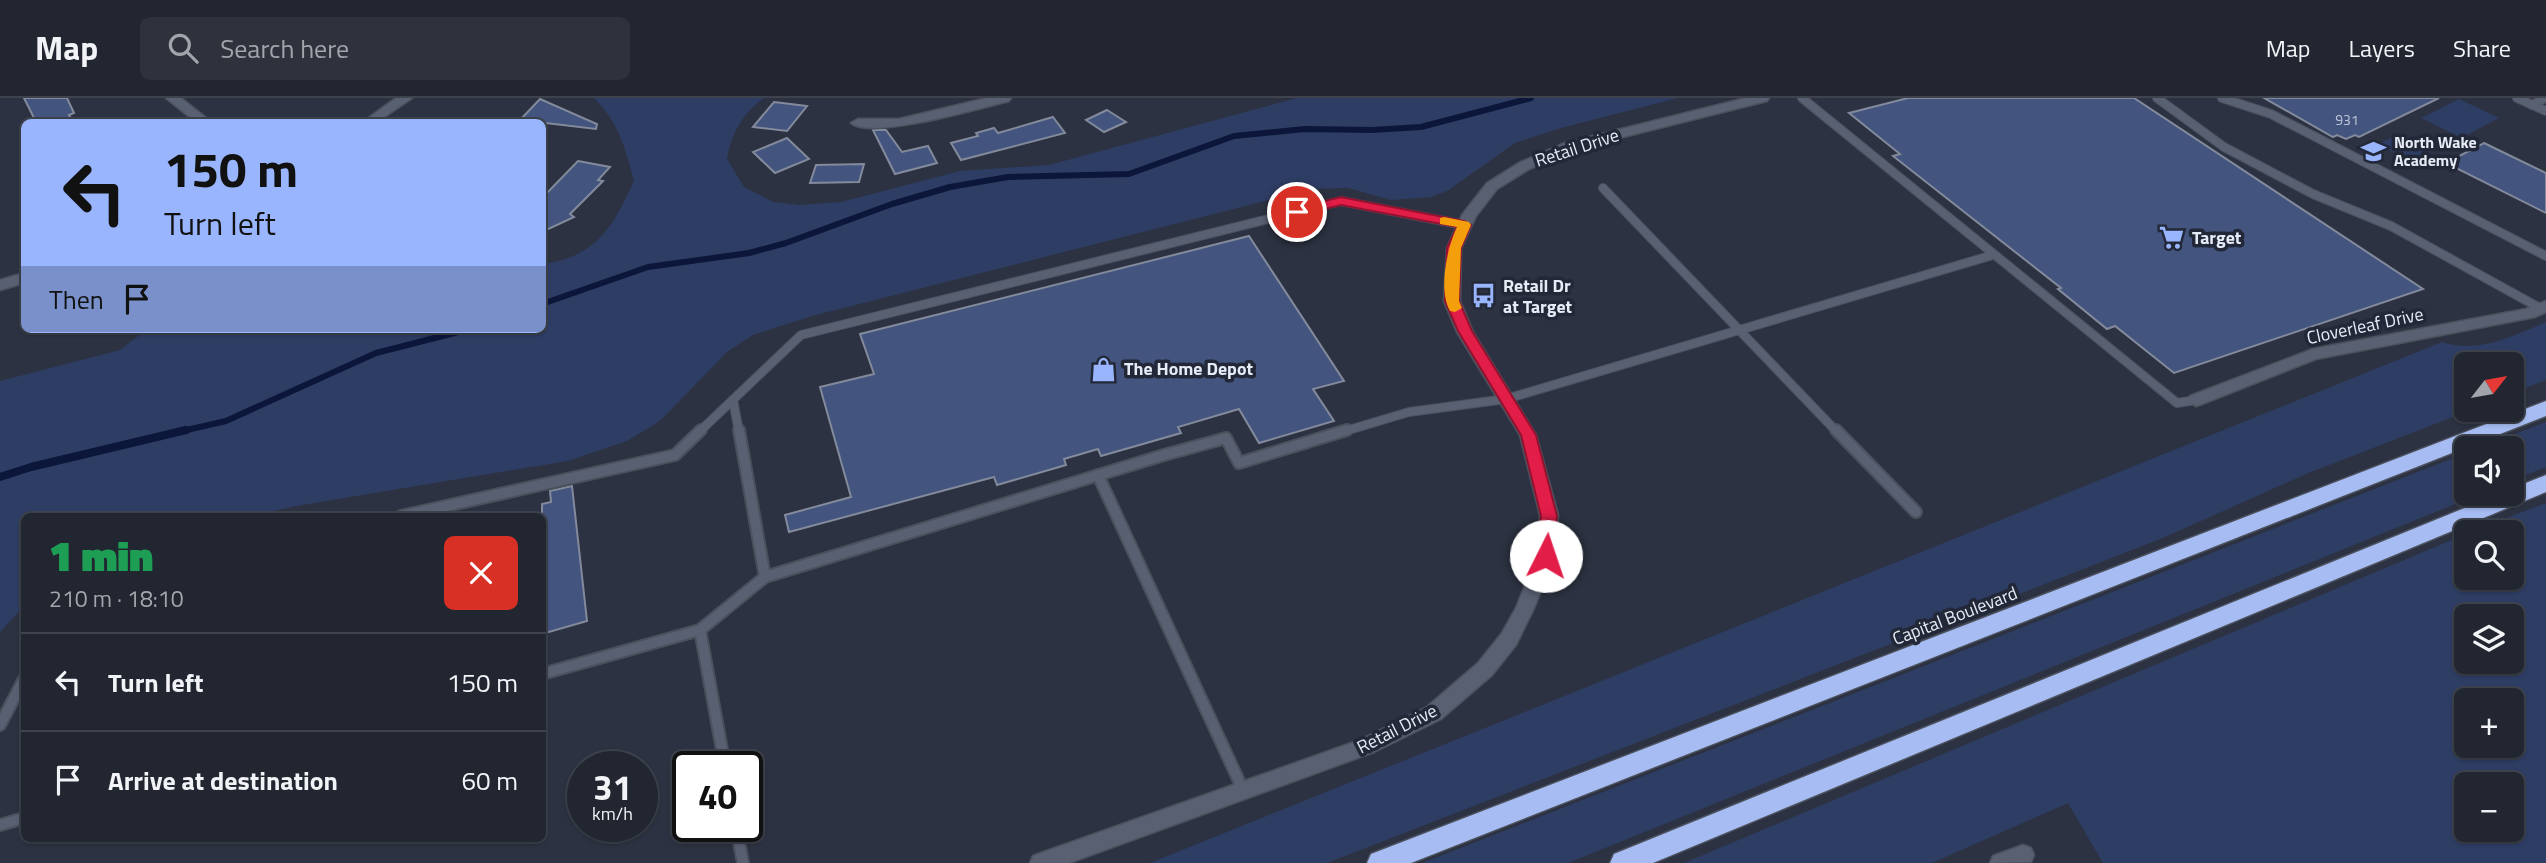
<!DOCTYPE html>
<html lang="en">
<head>
<meta charset="utf-8">
<style>
	:root { --surface:#212631; --page:#2d323d; --text:#f1f3f6; --muted:#a2a5ab; --line:#3e434d }
	body { margin:0; font-family:"Titillium Web",sans-serif; background:var(--page); color:var(--text); height:100vh; display:flex; flex-direction:column; font-size:26px; white-space:nowrap }
	* { box-sizing:border-box; margin:0 }
	p { font-size:23px; color:var(--muted) }
	.icon { flex:none; width:38px; height:38px; fill:none; stroke:currentColor; stroke-width:2; stroke-linecap:round; stroke-linejoin:round }
	.map { position:relative; flex:1; overflow:hidden }
	.drawer { position:absolute; left:21px; top:415px; width:525px; height:329px; display:flex; flex-direction:column; background:var(--surface); border-radius:10px; box-shadow:0 2px 5px #0004,0 0 0 2px var(--line) }
	.drawer>* { flex:none }
	.hud { position:absolute; left:21px; top:21px; width:525px; height:214px; border-radius:10px; box-shadow:0 2px 5px #0004,0 0 0 2px var(--line); background:#98b5fd; color:#111; overflow:hidden }
	.needle { width:46px; rotate:59deg }
	.tools { position:absolute; left:2454px; top:254px; display:grid; gap:14px }
	.tools a { display:grid; place-items:center; width:70px; height:70px; border-radius:10px; background:var(--surface); box-shadow:0 2px 5px #0004,0 0 0 2px var(--line); font-size:35px }
	.speed { position:absolute; left:567px; top:653px; display:flex; gap:14px; font-size:35px; font-weight:700; text-align:center }
	.speed>* { display:grid; place-content:center; width:91px; height:91px; border-radius:50%; background:var(--surface); box-shadow:0 2px 5px #0004,0 0 0 2px var(--line); line-height:1 }
	.speed small { font-size:18px; font-weight:400 }
	.speed .limit { border:4px solid #111; border-radius:10px; background:#fff; color:#111 }
	.pin { position:absolute; display:grid; place-items:center; width:60px; height:60px; color:#fff; margin:-30px; border:4px solid #fff; border-radius:50%; box-shadow:0 2px 7px #0007 }
	.me { position:absolute; width:77px; margin:-38px; rotate:4deg; stroke-linejoin:round; filter:drop-shadow(0 0 5px #0008) }
	.turn { display:flex; align-items:center; gap:24px; height:147px; padding:0 28px; font-size:32px }
	.turn .icon { width:91px; height:91px; stroke-width:2.5 }
	.turn b { display:block; font-size:49px; line-height:60px }
	.then { display:flex; align-items:center; height:66px; padding:0 28px; background:#0003; gap:14px; font-size:26px }
	.round { display:grid; place-items:center; flex:none; width:74px; height:74px; border-radius:10px; background:var(--page) }
	.summary { display:flex; align-items:center; justify-content:space-between; height:119px; padding:0 28px }
	h1 { font-size:42px; font-weight:800; line-height:52px; color:#1e9e55 }
	ul { padding:0; list-style:none }
	li { display:flex; align-items:center; gap:21px; height:98px; padding:0 28px; border-top:2px solid var(--line) }
	li div { flex:1 }
	li b { display:block; font-size:26px }
	li em { font-style:normal }
	header { display:flex; align-items:center; gap:42px; box-sizing:border-box; height:98px; padding:0 35px; background:var(--surface); border-bottom:2px solid var(--line) }
	header strong { font-size:33px }
	nav { display:flex; gap:38px; margin-inline-start:auto; font-size:24px }
	.search { width:490px; height:63px; background:var(--page); display:flex; align-items:center; gap:18px; box-sizing:border-box; padding:0 24px; border-radius:10px; color:var(--muted); font-size:26px }
	.map>svg:first-child { display:block }
</style>
</head>
<body>
<header>
<strong>Map</strong>
<div class="search"><svg class="icon" aria-label="search" viewBox="0 0 24 24"><circle cx="10" cy="10" r="6"/><path d="M15 15l6 6"/></svg>Search here</div>
<nav><a>Map</a><a>Layers</a><a>Share</a></nav>
</header>
<div class="map">
<svg width="2546" height="765" viewBox="0 0 2546 765">
	<rect width="100%" height="100%" fill="#2c3241"/>
	<g fill="#2e3d64" fill-rule="evenodd">
		<path d="M594 0H764C742 16 732 35 727 61L744 89 773 104 800 107 841 104 960 73 1049 67 1297 0H1678L1561 30 1515 45 1447 93 1431 99 1391 102 1348 90 1312 91 812 218 753 237 727 254 660 323 627 343 568 363 296 408 252 418H24V508L0 534V283L120 252 147 231H542L543 166C597 158 612 130 634 83 626 52 618 23 594 0Z"/>
		<path d="M2459 1 2499 20 2461 40 2421 20Z"/>
		<path d="M2402 35 2436 52 2412 64 2378 46Z"/>
		<path d="M2546 224V282L2511 296V266H2466V312H2471L2306 376 2163 440 1327 765H1150L2442 244C2478 256 2513 238 2546 224Z"/>
		<path d="M2546 324V369L2511 383V350H2479Z"/>
		<path d="M2466 355V396H2480L1568 765H1422Z"/>
		<path d="M2546 405V765H2103L2068 705 1932 765H1684L2466 436V480H2511V434H2470ZM2466 518H2511V564H2466ZM2511 602V648H2466V602ZM2511 686V732H2466V686Z"/>
	</g>
	<g fill="none" stroke-linecap="round" stroke-linejoin="round">
		<g stroke="#0b163a" stroke-width="6">
			<path d="M542 206 648 169 749 155 786 145 892 106 950 89 1008 79 1129 76 1234 38 1305 31 1372 32 1421 29 1531 0"/>
			<path d="M178 334 226 323 376 255 470 231"/>
		</g>
		<path stroke="#0b163a" stroke-width="8" d="M0 379 31 369 186 332"/>
	</g>
	<g fill="#43547e" stroke="#828a9b" stroke-width="2">
		<path d="M24 0H67L74 15 69 17 73 24H36Z"/>
		<path d="M1908 0H2134L2423 191 2174 275 2115 228 2107 231 2058 191 2061 190 1893 58 1900 56 1849 15Z"/>
		<path d="M2264 0H2439L2359 39 2355 37 2346 41 2337 37 2333 39Z"/>
		<path d="M540 1 597 26 596 31 520 22Z"/>
		<path d="M774 4 807 8 787 33 753 29Z"/>
		<path d="M1107 12 1126 24 1104 34 1086 22Z"/>
		<path d="M1053 19 1065 35 961 62 951 45 978 38 976 35 994 30 998 35Z"/>
		<path d="M873 32H886L902 54 928 48 937 65 895 76Z"/>
		<path d="M787 40 809 61 775 75 753 54Z"/>
		<path d="M2484 45 2546 75V115L2446 65Z"/>
		<path d="M578 63 610 69 598 82 603 83 570 116 574 119 542 134V100Z"/>
		<path d="M864 66 859 84 810 85 816 67Z"/>
		<path d="M1249 138 1344 283 1313 291 1334 323 1259 345 1239 311 1178 329 1181 335 1101 358 1098 351 1064 361 1066 367 997 387 994 379 789 434 785 417 851 399 820 289 874 276 860 236Z"/>
		<path d="M572 388 587 523 542 536V406L551 404 550 393Z"/>
	</g>
	<g fill="none" stroke-linecap="round" stroke-linejoin="round">
		<defs>
			<g id="service-far1">
				<path d="M1802 0 2177 305 2196 302"/>
				<path d="M2157 0 2224 49 2313 96 2391 128 2540 210"/>
				<path d="M2222 0 2271 16 2546 158"/>
				<path d="M2517 0 2546 13"/>
				<path d="M2532 7 2545 0"/>
				<path d="M1603 90 1837 334"/>
				<path d="M733 302 739 334"/>
				<path d="M699 334 801 237 1341 103 1464 127"/>
				<path d="M1342 334 1409 314 1506 301 1993 157"/>
			</g>
			<g id="service">
				<path d="M739 332 765 479"/>
				<path d="M1836 332 1916 414"/>
				<path d="M1098 377 1244 694"/>
				<path d="M401 418 675 357 701 332"/>
				<path d="M700 532 725 668"/>
				<path d="M542 576 700 532 765 479 1164 357 1226 340 1239 365 1347 332"/>
				<path d="M0 627 24 581"/>
				<path d="M0 727 24 720"/>
				<path d="M736 728 743 765"/>
			</g>
			<g id="minor">
				<path d="M166 0H181L211 24H196Z"/>
				<path d="M396 0H412L377 24H363Z"/>
				<path d="M987 0H1011L1009 3C980 10 872 42 851 25L858 21H899Z"/>
				<path d="M24 175V185L0 192V182Z"/>
				<path d="M2546 203V214L2535 219 2316 261 2202 306 2196 308 2188 302 2190 298 2313 251 2526 211Z"/>
				<path d="M2023 747 2031 750 2034 757 2031 764 1990 765 1993 758Z"/>
			</g>
			<path id="tertiary" d="M1746 0H1769L1767 3 1575 51 1529 71 1497 91 1476 118 1461 150 1460 203 1473 234 1536 337 1558 417 1555 458 1534 510 1516 547 1492 577 1441 621 1374 654 1069 765H1030L1033 758 1041 755 1360 642 1427 609 1478 565 1502 535 1516 510 1537 458 1540 417 1520 337 1457 234 1444 203 1447 150 1462 117 1487 85 1519 65 1565 45Z"/>
			<g id="motorway">
				<path d="M2546 303V318L1411 765H1367L1371 756Z"/>
				<path d="M2546 377V394L1653 765H1610L1614 756 2499 396H2511V391Z"/>
			</g>
		</defs>
		<use href="#service-far1" stroke="#4b505d" stroke-width="10"/>
		<use href="#service" stroke="#4b505d" stroke-width="14"/>
		<use href="#minor" stroke="#4b505d" stroke-width="3"/>
		<use href="#tertiary" stroke="#4b505d" stroke-width="3"/>
		<use href="#motorway" stroke="#4b505d" stroke-width="3"/>
		<use href="#service-far1" stroke="#596071" stroke-width="8"/>
		<use href="#service" stroke="#596071" stroke-width="10"/>
		<use href="#minor" fill="#596071" fill-rule="evenodd"/>
		<use href="#tertiary" fill="#596071" fill-rule="evenodd"/>
		<use href="#motorway" fill="#a6bcf2" fill-rule="evenodd"/>
	</g>
	<path fill="#e11d48" stroke="#92132f" stroke-width="2" d="M1341 99 1464 123 1471 127 1461 150 1459 203 1472 233 1536 337 1557 418 1552 463H1540L1537 458 1541 418 1521 337 1458 233 1445 203 1447 150 1457 129 1341 107 1297 118 1290 114 1292 111Z"/>
	<path fill="#f59e0b" d="M1444 119 1469 124 1471 127 1461 150 1459 203 1462 210 1455 214 1450 213C1438 192 1447 150 1457 129L1440 126V120Z"/>
	<defs>
		<symbol id="school-bare" viewBox="-9 -9 18 18"><path d="M0-5L7-2L0 1L-7-2ZM-4 1L0 2.5L4 1V4Q0 6-4 4Z" fill="#98b5fd" stroke="#222837" stroke-width="2.5" paint-order="stroke"/></symbol>
		<symbol id="supermarket-bare" viewBox="-9 -9 18 18"><path d="M-6-5.5h2.5l.6 2H6L4.5 2H-2.5L-4.4-4H-6ZM-1.5 3.2a1.3 1.3 0 1 0 .1 0ZM3 3.2a1.3 1.3 0 1 0 .1 0Z" fill="#98b5fd" stroke="#222837" stroke-width="2.5" paint-order="stroke"/></symbol>
		<symbol id="bus-bare" viewBox="-9 -9 18 18"><path d="M-5-6H5V4H4V6H2V4H-2V6H-4V4H-5ZM-3.5-4V0h7V-4ZM-3.5 1.2v1.5H-2V1.2ZM2 1.2v1.5H3.5V1.2Z" fill="#98b5fd" stroke="#222837" stroke-width="2.5" paint-order="stroke"/></symbol>
		<symbol id="shop-bare" viewBox="-9 -9 18 18"><path d="M-5-2.5h2.3a2.7 3.5 0 0 1 5.4 0H5L5.5 6h-11ZM-1.5-2.5h3a1.5 2.3 0 0 0-3 0Z" fill="#98b5fd" stroke="#222837" stroke-width="2.5" paint-order="stroke"/></symbol>
	</defs>
	<g fill-rule="evenodd">
		<use href="#school-bare" x="2356" y="36" width="35" height="35"/>
		<use href="#supermarket-bare" x="2154" y="122" width="35" height="35"/>
		<use href="#bus-bare" x="1466" y="180" width="35" height="35"/>
		<use href="#shop-bare" x="1086" y="254" width="35" height="35"/>
	</g>
	<g text-anchor="middle" stroke-width="7" stroke-linejoin="round" paint-order="stroke">
		<g font-size="14" fill="#bdc5d7">
			<text x="2347" y="27">931</text>
		</g>
		<g font-size="16" font-weight="bold" fill="#e6ebf5" stroke="#222837" text-anchor="start">
			<text x="2394" y="50">North Wake<tspan x="2394" dy="18">Academy</tspan></text>
		</g>
		<g font-size="18" fill="#e6ebf5" stroke="#222837">
			<text transform="translate(1577 50) rotate(-18)" y="6">Retail Drive</text>
			<text transform="translate(2365 228) rotate(-12)" y="6">Cloverleaf Drive</text>
			<text transform="translate(1955 518) rotate(-21)" y="6">Capital Boulevard</text>
			<text transform="translate(1397 631) rotate(-27)" y="6">Retail Drive</text>
		</g>
		<g font-size="18" font-weight="bold" fill="#e6ebf5" stroke="#222837" text-anchor="start">
			<text x="2192" y="146">Target</text>
			<text x="1503" y="194">Retail Dr<tspan x="1503" dy="21">at Target</tspan></text>
			<text x="1124" y="277">The Home Depot</text>
		</g>
	</g>
</svg>
<div class="tools">
<a><svg class="needle" viewBox="-14 -14 28 28"><path d="M0-13l5 13h-10z" fill="#e53935"/><path d="M0 13l5-13h-10z" fill="#a2a5ab"/></svg></a>
<a><svg class="icon" aria-label="sound" viewBox="0 0 24 24"><path d="M4 9h4l5-4v14l-5-4H4zM17 9q2 3 0 6"/></svg></a>
<a><svg class="icon" aria-label="search" viewBox="0 0 24 24"><circle cx="10" cy="10" r="6"/><path d="M15 15l6 6"/></svg></a>
<a><svg class="icon" aria-label="layers" viewBox="0 0 24 24"><path d="M12 4l9 5-9 5-9-5zM3 14l9 5 9-5"/></svg></a>
<a>+</a>
<a>−</a>
</div>
<div class="speed"><div>31<small>km/h</small></div><div class="limit">40</div></div>
<div class="pin" style="left:1297px;top:114px;background:#d93025"><svg class="icon" aria-label="arrive" viewBox="0 0 24 24"><path d="M6 21V4h12l-3 4 3 4H6"/></svg></div>
<svg class="me" style="left:1546px;top:458px" viewBox="-20 -20 40 40"><circle r="19" fill="#fff"/><path d="M0-13L10 11 0 6-10 11z" fill="#e11d48"/></svg>
<div class="hud">
<div class="turn"><svg class="icon" aria-label="left" viewBox="0 0 24 24"><path d="M17 20v-9H6M10 6l-5 5 5 5"/></svg><div><b>150 m</b>Turn left</div></div>
<div class="then">Then<svg class="icon" aria-label="arrive" viewBox="0 0 24 24"><path d="M6 21V4h12l-3 4 3 4H6"/></svg></div>
</div>
<section class="drawer">
<div class="summary"><div><h1>1 min</h1><p>210 m · 18:10</p></div><a class="round" style="background:#d93025;color:#fff"><svg class="icon" aria-label="close" viewBox="0 0 24 24"><path d="M6 6l12 12M18 6L6 18"/></svg></a></div>
<ul>
<li><svg class="icon" aria-label="left" viewBox="0 0 24 24"><path d="M17 20v-9H6M10 6l-5 5 5 5"/></svg><div><b>Turn left</b></div><em>150 m</em></li>
<li><svg class="icon" aria-label="arrive" viewBox="0 0 24 24"><path d="M6 21V4h12l-3 4 3 4H6"/></svg><div><b>Arrive at destination</b></div><em>60 m</em></li>
</ul>
</section>
</div>
</body>
</html>
